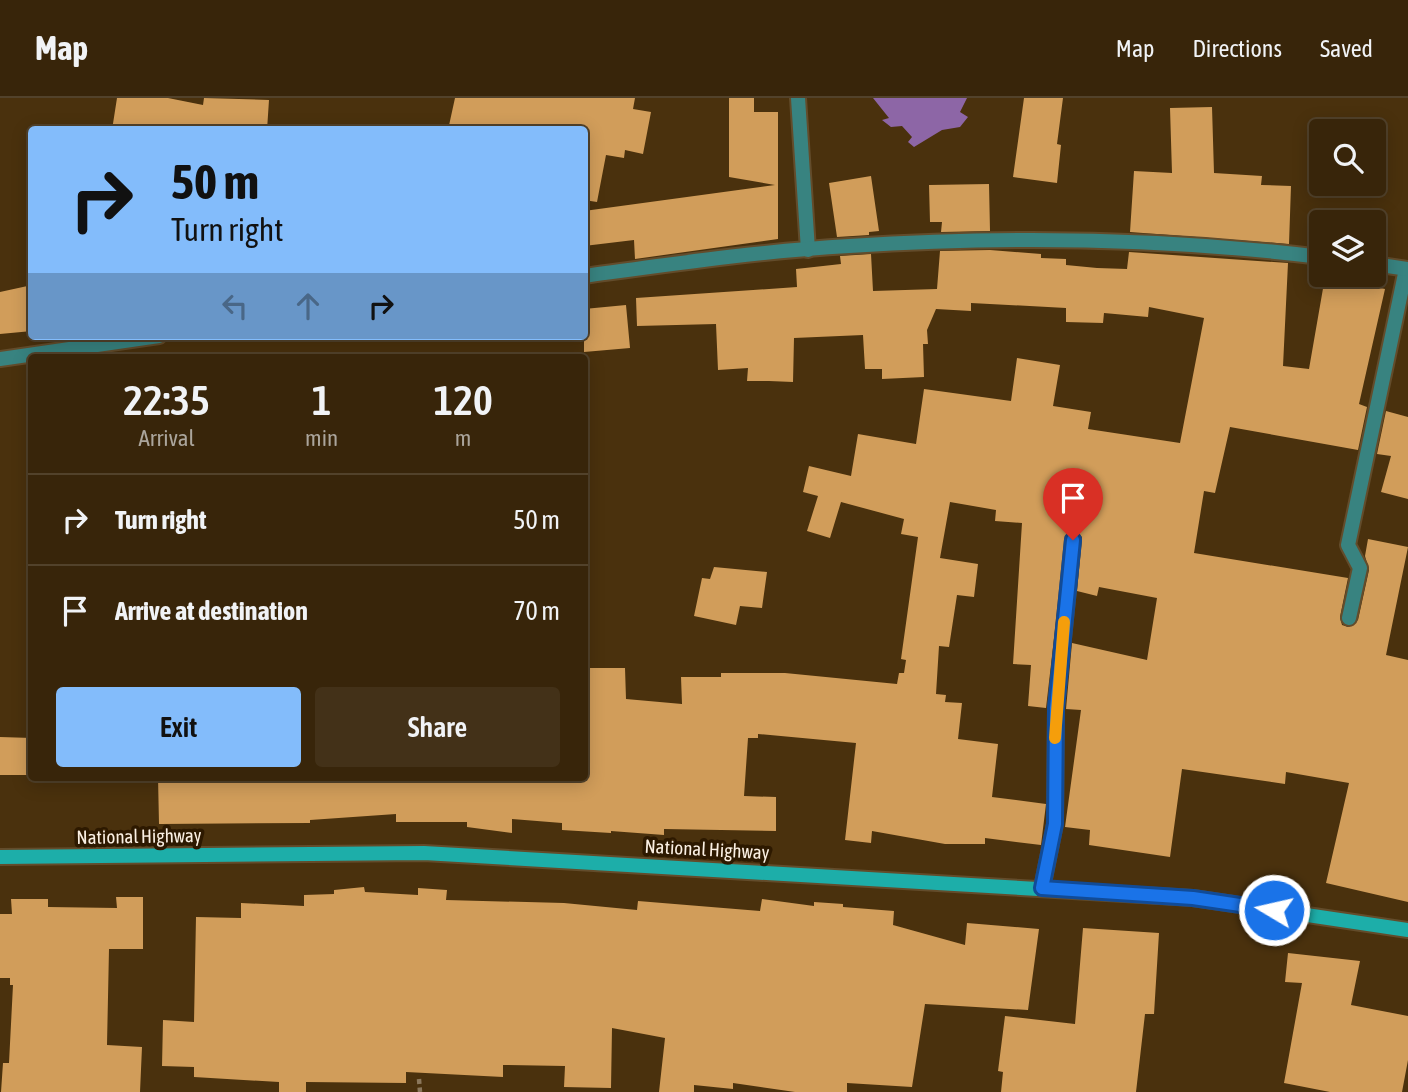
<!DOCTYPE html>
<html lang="en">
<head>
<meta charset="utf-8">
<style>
	:root { --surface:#38250a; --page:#433118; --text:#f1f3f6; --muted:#aba59c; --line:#52422b; --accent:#83bcfb }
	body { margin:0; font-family:"Asap Condensed",sans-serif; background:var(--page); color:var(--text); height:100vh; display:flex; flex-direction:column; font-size:26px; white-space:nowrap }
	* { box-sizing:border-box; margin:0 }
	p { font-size:23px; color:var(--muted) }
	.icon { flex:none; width:38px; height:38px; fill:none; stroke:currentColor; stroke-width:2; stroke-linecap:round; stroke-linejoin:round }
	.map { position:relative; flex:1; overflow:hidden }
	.details { position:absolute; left:28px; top:256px; width:560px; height:427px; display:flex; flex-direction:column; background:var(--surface); border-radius:7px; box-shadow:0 4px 18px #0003,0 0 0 2px var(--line) }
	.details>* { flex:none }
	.top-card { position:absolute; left:28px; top:28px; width:560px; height:214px; border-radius:7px; box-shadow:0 4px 18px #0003,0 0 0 2px var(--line); background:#83bcfb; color:#111; overflow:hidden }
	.fabs { position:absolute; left:1309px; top:21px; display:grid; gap:14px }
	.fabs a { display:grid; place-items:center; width:77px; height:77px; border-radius:7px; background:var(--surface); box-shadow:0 4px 18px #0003,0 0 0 2px var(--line); font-size:35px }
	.pin { position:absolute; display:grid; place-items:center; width:60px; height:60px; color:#fff; margin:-72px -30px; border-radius:50% 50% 50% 0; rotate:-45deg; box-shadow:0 0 7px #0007 }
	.pin .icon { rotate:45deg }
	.me { position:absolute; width:77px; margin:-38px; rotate:279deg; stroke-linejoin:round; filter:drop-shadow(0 0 5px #0008) }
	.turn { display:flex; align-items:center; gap:24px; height:147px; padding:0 28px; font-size:32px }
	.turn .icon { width:91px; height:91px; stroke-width:2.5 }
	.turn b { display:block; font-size:49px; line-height:60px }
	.lanes { display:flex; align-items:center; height:66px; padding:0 28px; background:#0003; justify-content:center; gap:35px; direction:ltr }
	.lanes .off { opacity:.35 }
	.eta { display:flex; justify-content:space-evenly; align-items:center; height:119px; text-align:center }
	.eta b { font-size:42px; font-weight:600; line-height:49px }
	.button { display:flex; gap:14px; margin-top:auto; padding:14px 28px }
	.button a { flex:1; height:80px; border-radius:7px; background:var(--accent); color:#111; font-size:28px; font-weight:600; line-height:80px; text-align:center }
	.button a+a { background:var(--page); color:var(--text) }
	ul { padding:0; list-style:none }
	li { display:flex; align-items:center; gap:21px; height:91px; padding:0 28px; border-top:2px solid var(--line) }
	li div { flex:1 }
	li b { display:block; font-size:26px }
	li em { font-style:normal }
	header { display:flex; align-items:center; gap:42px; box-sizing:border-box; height:98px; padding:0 35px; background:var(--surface); border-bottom:2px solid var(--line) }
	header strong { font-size:33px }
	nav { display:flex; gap:38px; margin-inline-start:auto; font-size:24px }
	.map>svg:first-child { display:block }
</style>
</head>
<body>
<header>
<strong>Map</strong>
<nav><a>Map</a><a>Directions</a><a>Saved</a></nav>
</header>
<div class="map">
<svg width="1408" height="994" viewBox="0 0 1408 994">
	<rect width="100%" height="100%" fill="#4a310d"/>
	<path fill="#8d66a6" d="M873 0H967L960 14 968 19 960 29 942 32 914 49 908 44 912 39 902 28 891 29 882 22 889 20Z"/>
	<g fill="#d19d5a">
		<path d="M117 0H168L203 7 204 0 269 2 267 32H112Z"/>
		<path d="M455 0H635L633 11 651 14 643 56 625 52 624 60 606 57 597 104 584 102V32H448Z"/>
		<path d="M729 0H754V14H778V141L635 161 634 142 584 148V113L775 87 729 79Z"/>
		<path d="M1024 0H1063L1057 46 1061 47 1057 85 1013 79Z"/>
		<path d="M1212 9 1214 75 1262 78 1261 87 1291 88 1289 146 1130 134 1134 73 1172 75 1170 10Z"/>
		<path d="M871 78 879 133 869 134V137L837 139 829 85Z"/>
		<path d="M989 86 990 133 941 134 942 124H930L929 87Z"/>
		<path d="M990 152 1041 156V160L1066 161V167L1097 170 1127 171 1129 154 1288 165 1283 268 1309 271 1325 179 1385 191 1359 306 1367 309 1358 352 1230 329 1215 395 1204 393 1194 455 1348 480 1340 519 1342 527 1348 529 1358 522 1369 472 1365 458 1368 441 1408 449 1386 557 1408 562V804L1326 785 1349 685 1286 674 1285 686 1182 671 1170 759 1089 747 1090 732 1065 729 1081 612 1066 611 1072 545 1147 562 1157 500 1099 489 1097 498 1077 493 1082 439 1075 433 1066 436 1046 610 1028 608 1031 567 1013 566 1022 425 995 423 996 412 950 404 940 460 978 466 974 499 957 497 949 549 939 548 936 596 946 597 945 604 962 605 958 641 998 646 992 699 1046 706 1041 747 985 740V746H945L872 733 871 745 845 742 856 645 758 636V640H748L744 698 776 699V733L664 731V737L611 733V735L562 732V725L512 721V735L467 729V724H396V716L310 722V725L159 726 158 679H584V570H625L626 601 682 606 681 579H721V575H785L897 586 899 575H904L906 562 901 561 918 439 901 436 904 421 841 404 830 440 807 433 818 398 803 394 809 368 851 378 858 336 916 346 924 291 1011 303 1017 260 1060 267 1053 308 1091 314 1088 331 1180 345 1204 220 1149 209 1148 219 1104 215 1103 225 1066 224V210L971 205V213L936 211 927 232 928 246H923L924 279 882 281V271H865L863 237 794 240 793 284 769 283H747L748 270 718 272 716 226 637 228 636 200 797 189 796 171 841 166 840 158 871 156 873 193 937 191 940 153Z"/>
		<path d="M32 187V233L0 236V194Z"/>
		<path d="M626 207 630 250 584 254V211Z"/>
		<path d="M1386 313 1408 319V401L1381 394 1391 358 1377 356Z"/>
		<path d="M714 469 767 474 762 510 740 508 736 527 694 518 702 480 710 481Z"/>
		<path d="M0 639 32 640V677H0Z"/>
		<path d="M364 789 365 794 418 797V790L447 792 446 802 564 805 637 812 638 803 760 813 762 801 814 808V804L843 806V809L894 813 893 827 965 847 967 825 1039 831 1028 912 925 906 912 989 847 985V994H795L733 985V991L694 987V994H659L665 940 612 930 611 990 564 989 565 968 503 967V979L406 974V985L306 984V994H279V984L194 979V969L162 968 163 922 194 924 196 819 241 820V805L304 808V797L334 796V792Z"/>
		<path d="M116 799H143V851H109L107 947 142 949 140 994H1L3 965H9L13 887H10V880H0V816H12L11 801H48V809L117 810Z"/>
		<path d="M1083 830 1159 835 1154 916H1145L1136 994H1001L1003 974 998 973 1005 918 1075 926Z"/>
		<path d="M1288 855 1360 863 1351 907 1408 918V962L1402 994H1330L1284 985 1302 885 1285 884Z"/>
	</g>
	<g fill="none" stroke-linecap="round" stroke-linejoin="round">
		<defs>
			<path id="lane" d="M1349 520 1360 470 1348 447 1406 171"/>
			<g id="street">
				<path d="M798 0 808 152"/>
				<path d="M1374 166 1408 171"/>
				<path d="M584 178C672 166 761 153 849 148 1005 138 1166 140 1321 159"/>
				<path d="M0 261 159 238"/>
				<path d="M1042 790 1055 726 1056 609 1073 442"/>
			</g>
			<path id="secondary" d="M0 759 424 755 1193 800 1408 832"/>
		</defs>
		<use href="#lane" stroke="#634c2b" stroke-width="18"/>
		<use href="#street" stroke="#634c2b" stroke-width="18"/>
		<use href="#secondary" stroke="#634c2b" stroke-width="18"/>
		<path stroke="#8b775b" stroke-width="4.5" stroke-dasharray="5 3.5" stroke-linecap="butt" d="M419 981 420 994"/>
		<use href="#lane" stroke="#388380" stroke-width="14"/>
		<use href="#street" stroke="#388380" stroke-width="14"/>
		<use href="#secondary" stroke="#1daea9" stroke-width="14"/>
	</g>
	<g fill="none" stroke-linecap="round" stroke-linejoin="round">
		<defs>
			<path id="route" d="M1073 442 1056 610 1055 726 1042 790 1193 800 1274 812"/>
		</defs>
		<use href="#route" stroke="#114b97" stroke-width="18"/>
		<use href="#route" stroke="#1a73e8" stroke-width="12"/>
		<path stroke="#f59e0b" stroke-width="12" d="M1055 640 1064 524"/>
	</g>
	<g text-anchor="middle" stroke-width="7" stroke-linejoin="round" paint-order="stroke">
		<g font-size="19" fill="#fbf0e3" stroke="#2d1900">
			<text transform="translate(139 738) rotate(-1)" y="7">National Highway</text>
			<text transform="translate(707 751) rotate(3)" y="7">National Highway</text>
		</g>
	</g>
</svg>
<div class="fabs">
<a><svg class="icon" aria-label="search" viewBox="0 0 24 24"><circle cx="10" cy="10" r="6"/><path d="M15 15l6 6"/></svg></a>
<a><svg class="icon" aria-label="layers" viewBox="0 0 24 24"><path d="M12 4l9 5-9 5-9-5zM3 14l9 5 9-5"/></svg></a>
</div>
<div class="pin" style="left:1073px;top:442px;background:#d93025"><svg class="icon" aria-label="arrive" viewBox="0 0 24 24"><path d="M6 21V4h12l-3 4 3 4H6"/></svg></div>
<svg class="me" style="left:1274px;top:812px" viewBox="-20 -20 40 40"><circle r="17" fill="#1a73e8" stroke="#fff" stroke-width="3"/><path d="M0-11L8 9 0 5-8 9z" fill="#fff"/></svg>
<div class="top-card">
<div class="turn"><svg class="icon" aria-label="right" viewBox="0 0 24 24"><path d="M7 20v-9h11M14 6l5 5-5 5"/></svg><div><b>50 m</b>Turn right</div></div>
<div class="lanes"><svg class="icon off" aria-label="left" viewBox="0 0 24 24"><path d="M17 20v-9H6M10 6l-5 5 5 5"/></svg><svg class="icon off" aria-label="ahead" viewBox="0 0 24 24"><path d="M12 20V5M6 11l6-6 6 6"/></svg><svg class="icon" aria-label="right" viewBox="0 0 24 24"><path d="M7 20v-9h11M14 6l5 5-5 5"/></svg></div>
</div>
<section class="details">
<div class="eta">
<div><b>22:35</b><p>Arrival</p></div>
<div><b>1</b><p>min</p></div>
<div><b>120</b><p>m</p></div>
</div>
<ul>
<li><svg class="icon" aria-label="right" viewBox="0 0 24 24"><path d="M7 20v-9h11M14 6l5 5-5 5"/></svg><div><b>Turn right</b></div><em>50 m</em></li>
<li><svg class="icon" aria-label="arrive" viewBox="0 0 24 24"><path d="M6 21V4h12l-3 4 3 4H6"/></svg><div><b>Arrive at destination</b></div><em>70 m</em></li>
</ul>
<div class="button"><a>Exit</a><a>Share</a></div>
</section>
</div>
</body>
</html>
